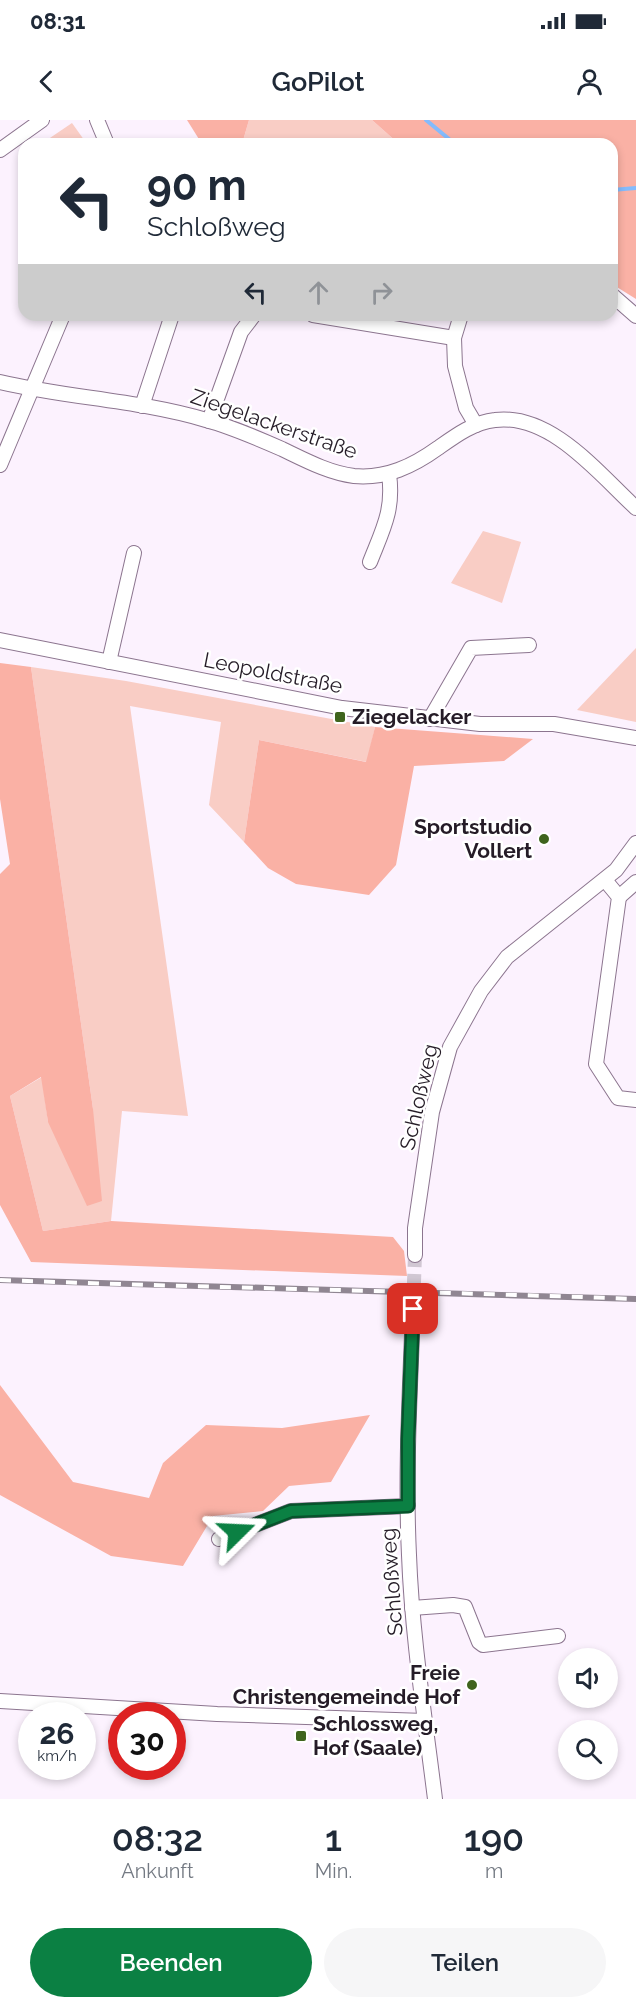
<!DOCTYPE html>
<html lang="de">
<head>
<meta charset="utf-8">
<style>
	:root { --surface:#fff; --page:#f6f6f7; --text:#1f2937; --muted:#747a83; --accent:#0b8043 }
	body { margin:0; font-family:Raleway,sans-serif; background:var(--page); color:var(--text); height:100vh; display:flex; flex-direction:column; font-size:22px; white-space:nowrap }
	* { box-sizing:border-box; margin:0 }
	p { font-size:20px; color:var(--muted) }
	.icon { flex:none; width:33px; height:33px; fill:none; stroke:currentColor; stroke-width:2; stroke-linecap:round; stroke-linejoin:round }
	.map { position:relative; height:1679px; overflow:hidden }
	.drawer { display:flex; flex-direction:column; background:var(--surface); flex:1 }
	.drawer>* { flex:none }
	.top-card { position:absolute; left:18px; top:18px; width:600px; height:183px; border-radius:18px; box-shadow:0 3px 9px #0003; background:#fff; color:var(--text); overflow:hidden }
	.fabs { position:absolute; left:558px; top:1528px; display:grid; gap:12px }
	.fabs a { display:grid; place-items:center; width:60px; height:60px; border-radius:50%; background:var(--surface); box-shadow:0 3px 9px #0003; font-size:30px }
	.speed { position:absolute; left:18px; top:1582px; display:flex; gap:12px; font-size:30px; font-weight:700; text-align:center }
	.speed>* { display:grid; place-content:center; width:78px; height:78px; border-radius:50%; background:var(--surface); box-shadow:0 3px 9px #0003; line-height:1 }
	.speed small { font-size:15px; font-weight:400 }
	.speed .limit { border:9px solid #d22; background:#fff; color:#111 }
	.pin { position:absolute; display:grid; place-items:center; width:51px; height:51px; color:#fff; margin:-26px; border-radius:12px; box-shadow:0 3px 9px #0006 }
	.me { position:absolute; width:66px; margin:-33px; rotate:69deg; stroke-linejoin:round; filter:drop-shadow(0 0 4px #0008) }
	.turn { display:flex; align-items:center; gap:21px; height:126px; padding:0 30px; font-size:27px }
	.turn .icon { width:78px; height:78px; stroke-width:2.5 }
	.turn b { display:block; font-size:42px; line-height:51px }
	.lanes { display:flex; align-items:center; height:57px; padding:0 30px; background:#0003; justify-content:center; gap:30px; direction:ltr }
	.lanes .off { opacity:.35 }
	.eta { display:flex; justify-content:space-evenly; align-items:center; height:102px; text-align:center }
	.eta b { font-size:36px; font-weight:600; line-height:42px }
	.primary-button { display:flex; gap:12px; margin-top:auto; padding:12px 30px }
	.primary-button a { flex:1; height:69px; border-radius:36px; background:var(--accent); color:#fff; font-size:24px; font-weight:600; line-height:69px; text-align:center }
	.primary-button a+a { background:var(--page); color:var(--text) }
	.status { display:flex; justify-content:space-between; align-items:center; height:42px; padding:0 30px; background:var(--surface); direction:ltr }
	.status svg { height:16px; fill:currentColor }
	header { display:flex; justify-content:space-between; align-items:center; height:78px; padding:0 30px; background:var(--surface); font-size:27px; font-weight:600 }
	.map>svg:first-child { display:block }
</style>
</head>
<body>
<div class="status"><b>08:31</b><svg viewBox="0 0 49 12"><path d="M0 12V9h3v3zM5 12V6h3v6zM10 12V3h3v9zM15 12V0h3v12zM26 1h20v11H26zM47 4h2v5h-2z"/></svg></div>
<header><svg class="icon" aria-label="back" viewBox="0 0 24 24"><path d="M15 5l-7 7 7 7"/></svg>GoPilot<svg class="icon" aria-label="person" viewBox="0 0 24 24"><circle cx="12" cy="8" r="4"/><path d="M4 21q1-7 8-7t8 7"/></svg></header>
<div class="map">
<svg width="636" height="1679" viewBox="0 0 636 1679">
	<rect width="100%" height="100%" fill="#fcf2fe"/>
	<g fill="#f9cdc5">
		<path d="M249 0H372L399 24H242Z"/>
		<path d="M72 3 87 24H46L44 22Z"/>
		<path d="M483 411 521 422 502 483 451 463Z"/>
		<path d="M636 528V602L577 590Z"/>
		<path d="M31 547 126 561 375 607 367 642 259 620 244 722 209 685 221 602 130 586 188 996 122 991 111 1101 43 1111 10 976 42 957 48 1002 93 989Z"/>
	</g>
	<g fill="#fab1a5">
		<path d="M187 0H249L242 24H202Z"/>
		<path d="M372 0H636V179L612 164V24H399Z"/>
		<path d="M0 543 31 547 93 989 102 1081 87 1086 48 1002 41 957 10 976 43 1111 111 1101 393 1117 404 1131 407 1156 31 1142 0 1085V754L10 744 0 679Z"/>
		<path d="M375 607 533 619 504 641 414 646 396 745 369 775 296 764 268 748 244 722 259 620 366 642Z"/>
		<path d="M0 1265 73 1362 149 1378 163 1343 206 1305 282 1308 370 1295 331 1362 289 1366 263 1391 213 1396 183 1446 111 1436 0 1375Z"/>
	</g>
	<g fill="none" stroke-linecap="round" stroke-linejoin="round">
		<g stroke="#84bbfc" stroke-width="4">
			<path d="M426 0 455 24"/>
			<path d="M612 70 636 68"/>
		</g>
		<path stroke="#d1c7d3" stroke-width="14" stroke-dasharray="14 7" stroke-linecap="butt" d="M413 1189 415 1135"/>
		<defs>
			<g id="minor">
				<path d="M97 0 107 24"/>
				<path d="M0 30 42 0"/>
				<path d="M612 175 636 196"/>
				<path d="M313 195 454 218"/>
				<path d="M461 195 454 218 455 246 466 288 476 305"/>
				<path d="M0 262C68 278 139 280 206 300 232 307 257 318 282 329 305 340 329 353 354 356 386 359 413 346 438 328 455 316 474 302 495 300 551 293 599 354 636 388"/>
				<path d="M142 286 172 195"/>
				<path d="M209 301 241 212 254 195"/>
				<path d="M0 345 63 195"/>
				<path d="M370 442C383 409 394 390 389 354"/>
				<path d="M0 520 342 588 480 604H554L636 618"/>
				<path d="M109 542 134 433"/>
				<path d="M430 599 471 528 529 525"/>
				<path d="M605 760 619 777 596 944 618 978 636 980"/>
				<path d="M619 777 636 762"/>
				<path d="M415 1135V1108L432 992 450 927 481 871 507 837 616 750 636 723"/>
				<path d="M413 1189C410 1271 405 1353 409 1435 412 1516 425 1598 435 1679"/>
				<path d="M219 1419 291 1391 408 1386"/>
				<path d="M412 1488 453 1485 465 1487 479 1522 483 1525 558 1516"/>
				<path d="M0 1581 217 1594 425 1601"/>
			</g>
		</defs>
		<use href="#minor" stroke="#8c758f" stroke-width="16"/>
		<use href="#minor" stroke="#fff" stroke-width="14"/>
		<defs>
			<path id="rail" d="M0 1160C212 1168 424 1171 636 1179"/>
		</defs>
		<use href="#rail" stroke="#908692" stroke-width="6"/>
		<use href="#rail" stroke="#fff" stroke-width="4" stroke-dasharray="11" stroke-linecap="butt"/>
	</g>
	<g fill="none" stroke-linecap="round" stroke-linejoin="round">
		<defs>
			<path id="route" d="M237 1412 291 1391 408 1386V1319L413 1189"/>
		</defs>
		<use href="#route" stroke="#07532c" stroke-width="15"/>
		<use href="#route" stroke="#0b8043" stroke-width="10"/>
	</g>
	<g fill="#3f641d" stroke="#fff" stroke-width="2">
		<rect x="334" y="591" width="12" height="12" rx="3"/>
		<circle cx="544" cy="719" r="6"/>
		<circle cx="472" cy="1565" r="6"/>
		<rect x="295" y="1610" width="12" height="12" rx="3"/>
	</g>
	<g text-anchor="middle" stroke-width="5" stroke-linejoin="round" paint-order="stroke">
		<g font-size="21" fill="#251c27" stroke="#fff">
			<text transform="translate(274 304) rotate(19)" y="7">Ziegelackerstraße</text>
			<text transform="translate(273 553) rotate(11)" y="7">Leopoldstraße</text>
			<text transform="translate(419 977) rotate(-77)" y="7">Schloßweg</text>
			<text transform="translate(392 1462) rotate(-94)" y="7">Schloßweg</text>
		</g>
		<g font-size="21" font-weight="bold" fill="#251c27" stroke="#fff" text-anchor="start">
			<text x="352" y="604">Ziegelacker</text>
			<text x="532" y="714" text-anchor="end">Sportstudio<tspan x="532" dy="24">Vollert</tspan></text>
			<text x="460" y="1560" text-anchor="end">Freie<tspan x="460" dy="24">Christengemeinde Hof</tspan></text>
			<text x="313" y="1611">Schlossweg,<tspan x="313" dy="24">Hof (Saale)</tspan></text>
		</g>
	</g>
</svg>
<div class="fabs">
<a><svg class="icon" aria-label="sound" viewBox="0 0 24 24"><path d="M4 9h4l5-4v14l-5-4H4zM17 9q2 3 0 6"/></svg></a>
<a><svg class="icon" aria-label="search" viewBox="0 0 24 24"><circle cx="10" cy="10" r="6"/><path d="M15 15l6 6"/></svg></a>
</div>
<div class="speed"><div>26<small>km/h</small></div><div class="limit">30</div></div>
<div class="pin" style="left:413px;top:1189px;background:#d93025"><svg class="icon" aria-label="arrive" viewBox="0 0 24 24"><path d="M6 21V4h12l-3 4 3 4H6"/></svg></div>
<svg class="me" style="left:237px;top:1412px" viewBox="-20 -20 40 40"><path d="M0-17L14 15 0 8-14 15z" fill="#0b8043" stroke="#fff" stroke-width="4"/></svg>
<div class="top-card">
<div class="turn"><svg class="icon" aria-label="left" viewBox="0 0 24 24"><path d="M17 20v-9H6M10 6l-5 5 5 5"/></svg><div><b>90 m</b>Schloßweg</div></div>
<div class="lanes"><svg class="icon" aria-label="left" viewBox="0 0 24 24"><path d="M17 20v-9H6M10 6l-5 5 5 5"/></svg><svg class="icon off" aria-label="ahead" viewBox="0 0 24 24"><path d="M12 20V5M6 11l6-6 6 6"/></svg><svg class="icon off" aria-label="right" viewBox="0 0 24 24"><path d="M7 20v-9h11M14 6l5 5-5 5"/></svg></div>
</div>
</div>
<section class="drawer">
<div class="eta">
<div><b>08:32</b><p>Ankunft</p></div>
<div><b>1</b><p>Min.</p></div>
<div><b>190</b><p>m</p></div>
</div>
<div class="primary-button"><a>Beenden</a><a>Teilen</a></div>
</section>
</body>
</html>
